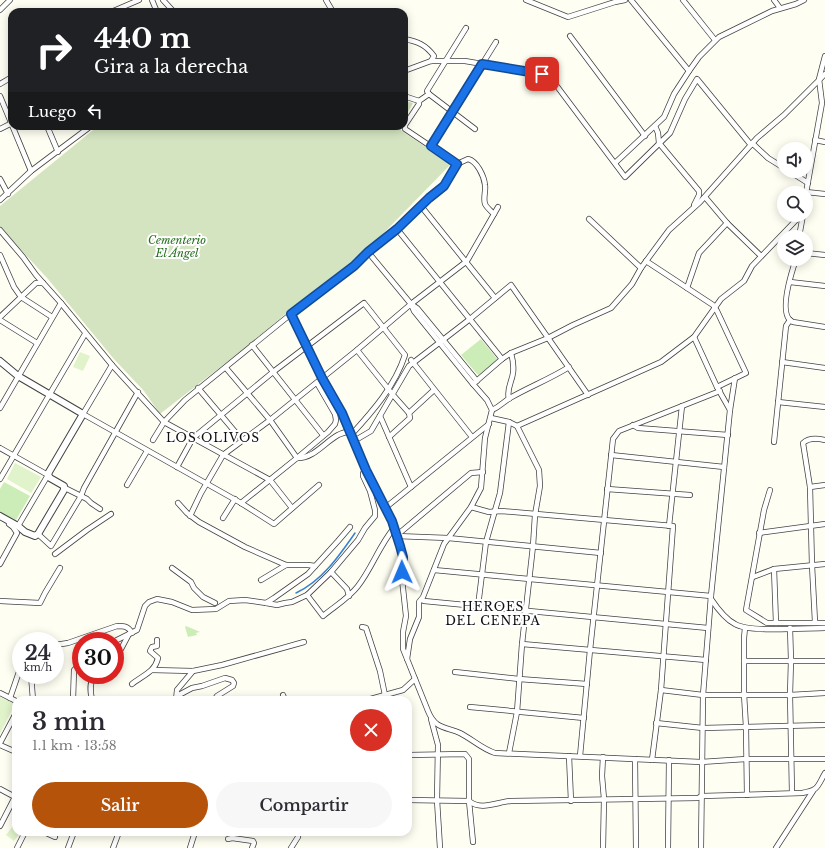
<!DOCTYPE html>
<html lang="es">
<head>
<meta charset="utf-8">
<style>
	:root { --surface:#fff; --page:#f7f7f7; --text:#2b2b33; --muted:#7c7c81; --accent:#b45309 }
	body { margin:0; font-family:"Libre Baskerville",serif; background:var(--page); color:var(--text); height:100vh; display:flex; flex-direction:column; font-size:15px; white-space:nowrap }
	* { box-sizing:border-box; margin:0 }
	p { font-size:13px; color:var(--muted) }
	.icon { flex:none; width:22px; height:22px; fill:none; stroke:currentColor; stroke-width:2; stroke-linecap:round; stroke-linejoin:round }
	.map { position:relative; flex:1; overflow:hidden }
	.drawer { position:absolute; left:12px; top:696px; width:400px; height:140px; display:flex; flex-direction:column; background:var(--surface); border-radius:12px; box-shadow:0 2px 10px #0003 }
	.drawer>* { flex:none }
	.banner { position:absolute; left:8px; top:8px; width:400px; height:122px; border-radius:12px; box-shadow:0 2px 10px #0003; background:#202124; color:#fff; overflow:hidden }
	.fabs { position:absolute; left:777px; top:142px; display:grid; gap:8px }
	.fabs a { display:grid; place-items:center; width:36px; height:36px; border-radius:50%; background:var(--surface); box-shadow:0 2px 10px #0003; font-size:20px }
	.speed { position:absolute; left:12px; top:632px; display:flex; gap:8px; font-size:20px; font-weight:700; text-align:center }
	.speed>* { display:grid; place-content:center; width:52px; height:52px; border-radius:50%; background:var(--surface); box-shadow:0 2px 10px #0003; line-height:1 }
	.speed small { font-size:10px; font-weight:400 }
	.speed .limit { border:6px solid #d22; background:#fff; color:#111 }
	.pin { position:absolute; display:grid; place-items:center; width:34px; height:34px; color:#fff; margin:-17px; border-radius:8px; box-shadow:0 2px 6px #0006 }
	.me { position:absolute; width:44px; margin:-22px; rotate:359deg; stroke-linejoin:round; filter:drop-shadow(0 0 3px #0008) }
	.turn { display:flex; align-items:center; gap:14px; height:84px; padding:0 20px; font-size:18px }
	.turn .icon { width:52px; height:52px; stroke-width:2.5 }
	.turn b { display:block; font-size:28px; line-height:34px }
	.then { display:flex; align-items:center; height:38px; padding:0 20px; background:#0003; gap:8px; font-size:15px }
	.round { display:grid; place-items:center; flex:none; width:42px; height:42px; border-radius:21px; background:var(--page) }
	.overview { display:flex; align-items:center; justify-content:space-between; height:68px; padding:0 20px }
	h1 { font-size:24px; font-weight:600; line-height:30px }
	.button { display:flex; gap:8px; margin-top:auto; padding:8px 20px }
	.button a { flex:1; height:46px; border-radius:24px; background:var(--accent); color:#fff; font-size:16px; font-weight:600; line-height:46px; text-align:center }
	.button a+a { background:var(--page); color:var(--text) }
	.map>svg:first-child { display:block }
</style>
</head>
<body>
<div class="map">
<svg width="825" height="848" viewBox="0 0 825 848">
	<rect width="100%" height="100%" fill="#fffef2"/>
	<g fill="#cdedb8">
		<path d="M481 339 498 360 479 375 477 374 461 355Z"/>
		<path d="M4 482 30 496 16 520 0 512V489Z"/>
		<path d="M186 626 198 631 200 632 196 633 197 635 188 637 185 627Z"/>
	</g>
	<g fill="#d4e4c0">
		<path d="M404 101 413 103 404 119Z"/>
		<path d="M98 126H400L399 129 451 164 370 247 348 267 294 306 264 333 160 414 144 391 113 358 48 279 0 227V206Z"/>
	</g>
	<g fill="#e0f3ca">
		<path d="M80 352 90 356 83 371 73 367Z"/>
		<path d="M15 463 41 477 31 493 7 479Z"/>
		<path d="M0 697 15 704 0 734Z"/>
		<path d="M16 822V832H21L14 841 6 835Z"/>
	</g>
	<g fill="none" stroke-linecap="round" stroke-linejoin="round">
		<path stroke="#3481d6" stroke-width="1.5" d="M296 593C322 581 339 556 355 533"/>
		<defs>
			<g id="minor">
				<path d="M152 0 157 12"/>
				<path d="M163 0 174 12"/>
				<path d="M326 0 333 12"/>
				<path d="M526 0 568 17 615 2 625 0"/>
				<path d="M631 0 689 71"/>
				<path d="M683 0 715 40"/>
				<path d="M774 0 780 8"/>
				<path d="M0 10 10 0"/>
				<path d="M111 12 139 0"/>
				<path d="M236 12H237"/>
				<path d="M570 36 645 136"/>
				<path d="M404 39C417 41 426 45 434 56L431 61"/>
				<path d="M404 71 431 61H465L546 75 550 77 625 177 670 133 685 99 697 79 751 145"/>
				<path d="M0 84 12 77"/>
				<path d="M429 94 475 129"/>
				<path d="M0 96 31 171"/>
				<path d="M404 96 419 101V104L405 125V129L457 164"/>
				<path d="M419 101 429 94 427 91 466 28"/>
				<path d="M47 126 58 152"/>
				<path d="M655 126 658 133 659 143 699 191V195L694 205"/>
				<path d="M0 129 12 123"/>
				<path d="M815 140 825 142"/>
				<path d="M752 143 768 158 784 168"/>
				<path d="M431 146 496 42"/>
				<path d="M615 163 664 117 674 94 689 71 699 57 719 37 772 11 796 4 804 0"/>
				<path d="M789 171 808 183"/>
				<path d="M0 179 8 194"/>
				<path d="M806 192 825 194"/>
				<path d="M806 193 822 103 819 79 825 56"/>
				<path d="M705 197 727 223 761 256"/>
				<path d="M0 200 31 171 91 126"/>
				<path d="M421 206 495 298"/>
				<path d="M589 219 641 268"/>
				<path d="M397 229 502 359"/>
				<path d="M0 230 23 257 36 275 61 303 112 365 83 414 241 503 274 524 319 485"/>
				<path d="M799 237 803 215"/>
				<path d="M368 252 411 304 414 311 473 384 487 400 492 410 485 438 481 488 471 507 444 544 423 597 419 602V617L410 639 407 659"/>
				<path d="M806 253 825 255"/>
				<path d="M0 255 14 287 21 297 52 317"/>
				<path d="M796 259C792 271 777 316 793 322L825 327"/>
				<path d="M646 261 713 305 717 311 746 373 717 387"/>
				<path d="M790 282 825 286"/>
				<path d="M687 288 699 253 727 223"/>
				<path d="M411 304 417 308 477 381"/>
				<path d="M291 314 322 378 342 413 366 470 391 521 400 546 403 557 402 579 406 616 403 632V649L428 711C430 716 432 720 437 724 444 729 452 729 460 733 472 739 482 749 495 753L701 762 746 759H825"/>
				<path d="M0 317 36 283H43"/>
				<path d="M0 320 37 343"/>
				<path d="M694 337 717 387 730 410"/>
				<path d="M252 345 323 435"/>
				<path d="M357 350 393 395 409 413 434 390"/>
				<path d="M411 360 472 437"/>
				<path d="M782 362 825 368"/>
				<path d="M112 365 164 422 270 480 292 508"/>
				<path d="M226 368 270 420 297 458"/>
				<path d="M473 384 502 359 511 353 548 338 573 325 611 308 632 284 641 268 669 230 700 202 757 138 784 115 825 74"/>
				<path d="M198 388 242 440"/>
				<path d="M509 399C506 389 512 382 513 373 514 366 513 360 511 353"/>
				<path d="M778 402 825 407"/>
				<path d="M0 408 61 303"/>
				<path d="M492 410C501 406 503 402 510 398 529 387 550 379 569 367"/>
				<path d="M380 416 411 487"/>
				<path d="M491 418 509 422 517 426 539 470 540 486 535 515 533 546 522 644 517 712 509 753"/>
				<path d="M633 425 638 428 728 435"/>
				<path d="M517 426 661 362 694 337 721 299 744 281 752 266 801 215"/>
				<path d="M389 437 410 418 409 413"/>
				<path d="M153 440 164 422 185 400 307 301 354 266 368 252 412 215 429 198 444 186 457 164 468 159C477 161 484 176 485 185 486 191 483 198 485 204 487 208 491 211 494 214"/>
				<path d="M354 441 371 431 409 366 470 319 511 285 588 395"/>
				<path d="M774 442 786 326 790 320"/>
				<path d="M0 448 48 475 18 526"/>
				<path d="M611 455 724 467"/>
				<path d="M297 458C313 459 325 442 338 435 342 433 346 432 350 431"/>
				<path d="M177 467 193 438 273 372 364 303 405 355C395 386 373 411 351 435"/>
				<path d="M0 479 85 334"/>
				<path d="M127 485 147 451"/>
				<path d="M810 487 825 485"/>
				<path d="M65 488 87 499 91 503 100 509"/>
				<path d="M607 489 690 495"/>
				<path d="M770 490 764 510 746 610 767 623H825"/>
				<path d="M178 503 187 513 199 522 245 547 286 565H308L315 566"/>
				<path d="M241 503 297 458 328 432 335 424 336 420 335 414 317 383"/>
				<path d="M471 507 489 512 501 511 673 526 661 690 652 760"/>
				<path d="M385 508 489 424"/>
				<path d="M190 516 201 493 223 455 270 420 357 350 411 304 467 261 498 207"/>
				<path d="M223 518 235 499"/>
				<path d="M669 526 682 406"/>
				<path d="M759 533 825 524"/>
				<path d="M38 534 51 546 81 496 84 488 138 392"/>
				<path d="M396 536 448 538 601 553"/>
				<path d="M396 536 471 473 483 472"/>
				<path d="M55 554 87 530 111 514"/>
				<path d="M0 564 17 533 13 527 9 524"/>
				<path d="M172 568 191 582 194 588 203 597 215 603"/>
				<path d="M774 569 776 623"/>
				<path d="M434 570 711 596"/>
				<path d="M331 572 347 589 349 596"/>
				<path d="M753 577 774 569 825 564"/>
				<path d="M261 580 286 565"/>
				<path d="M307 595 323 616C335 606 349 598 358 586 372 568 379 546 394 528"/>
				<path d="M711 599C717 608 725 619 735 624 750 633 805 628 825 628"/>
				<path d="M0 601 40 603 45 593 60 568"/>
				<path d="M424 601 708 628"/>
				<path d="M266 603 277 605 285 603 292 602 307 595 331 572 358 540 365 528 375 516V510L370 491 363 476V473L366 470"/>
				<path d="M478 606 486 542 500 493 509 422"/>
				<path d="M815 622 812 565 810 487 803 443C809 437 817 438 825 440"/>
				<path d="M362 627 366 628 380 671 386 700"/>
				<path d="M745 628 744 638V694L746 727 747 795"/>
				<path d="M790 628 791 660 790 695 792 793"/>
				<path d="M115 641 137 630 145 606 149 602 157 599 172 602 192 610 216 609 229 601 245 600 266 603 274 598 308 574 338 541 350 527"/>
				<path d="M522 644 706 660"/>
				<path d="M55 645 68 643 117 626C124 626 128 626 132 633"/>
				<path d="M115 655 121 649 129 634"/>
				<path d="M744 661H825"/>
				<path d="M152 670 193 671"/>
				<path d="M455 672 519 679 587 684"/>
				<path d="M31 675 33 700"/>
				<path d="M132 684C143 675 155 672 158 658L150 651 152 647 157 646V640"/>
				<path d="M661 690 703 695H790L825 693"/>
				<path d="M0 693 16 701"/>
				<path d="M283 695 285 700"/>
				<path d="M177 696 192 688 202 686 225 678 232 680 234 683 233 686 217 696 214 700"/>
				<path d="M10 698 21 666"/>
				<path d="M73 700 74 670 81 663"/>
				<path d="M92 700C90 691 89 682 95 675"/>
				<path d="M176 700 177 690 193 671 222 665 304 642"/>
				<path d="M367 700 403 690 415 679"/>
				<path d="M470 707 584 718"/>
				<path d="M431 719 438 745 437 800 440 848"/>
				<path d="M656 723 703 728 825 725"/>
				<path d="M0 743 16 713"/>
				<path d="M0 745 16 752"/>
				<path d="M408 755 465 754 469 759V801L473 842"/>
				<path d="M569 756 571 801"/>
				<path d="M580 756 590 650 613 439 619 431 720 391"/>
				<path d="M603 757 602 776 604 799 603 848"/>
				<path d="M635 759 636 848"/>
				<path d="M0 789 15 797"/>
				<path d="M408 800 469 801C481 811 497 802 511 801L698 798 702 796 802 793C819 790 817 787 825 773"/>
				<path d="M0 826 16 795"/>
				<path d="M44 832 55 837"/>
				<path d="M228 839 232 838 253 841 254 843 252 848"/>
				<path d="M17 848 25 832"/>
				<path d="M68 848 74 832"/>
				<path d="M113 848 119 832"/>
				<path d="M190 848 195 832"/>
				<path d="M291 848 298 837"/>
				<path d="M668 848 669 760"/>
				<path d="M701 848 703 695 711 596 730 410 735 378"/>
				<path d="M776 848 813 791"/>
			</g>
			<path id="tertiary" d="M0 361 18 376 83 414 49 472 48 475 50 478 64 486V490L38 534 35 536 25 532 18 526 0 516"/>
		</defs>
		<use href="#minor" stroke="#424242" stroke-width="6"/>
		<use href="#tertiary" stroke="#424242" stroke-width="8"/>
		<use href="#minor" stroke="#fff" stroke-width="4.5"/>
		<use href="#tertiary" stroke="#fff" stroke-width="6"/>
	</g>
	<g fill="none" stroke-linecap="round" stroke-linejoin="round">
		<defs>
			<path id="route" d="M402 572 403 557 400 546 392 521 366 470 342 413 322 378 291 314 354 266 368 252 397 229 429 198 444 186 457 164 431 146 482 64 542 74"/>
		</defs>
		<use href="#route" stroke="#114b97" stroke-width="10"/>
		<use href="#route" stroke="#1a73e8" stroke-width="7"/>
	</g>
	<g text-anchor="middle" stroke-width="4" stroke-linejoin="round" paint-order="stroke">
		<g font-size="11" font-style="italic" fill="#216d1a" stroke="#fff">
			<text x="177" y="244">Cementerio<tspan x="177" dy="13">El Ángel</tspan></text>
		</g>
		<g font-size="12" letter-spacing="1" fill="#0f0f0f" stroke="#fff">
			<text x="213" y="442">LOS OLIVOS</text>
			<text x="493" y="611">HEROES<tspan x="493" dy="14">DEL CENEPA</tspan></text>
		</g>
	</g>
</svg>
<div class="fabs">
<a><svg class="icon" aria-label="sound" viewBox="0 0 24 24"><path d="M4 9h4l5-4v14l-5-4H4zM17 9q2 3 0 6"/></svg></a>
<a><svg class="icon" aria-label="search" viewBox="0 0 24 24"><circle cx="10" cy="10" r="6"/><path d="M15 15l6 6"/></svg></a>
<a><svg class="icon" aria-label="layers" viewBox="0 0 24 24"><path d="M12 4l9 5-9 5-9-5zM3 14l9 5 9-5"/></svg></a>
</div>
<div class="speed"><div>24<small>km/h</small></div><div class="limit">30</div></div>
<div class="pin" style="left:542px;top:74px;background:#d93025"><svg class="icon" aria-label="arrive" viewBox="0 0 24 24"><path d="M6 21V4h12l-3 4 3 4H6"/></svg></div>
<svg class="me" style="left:402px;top:572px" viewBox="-20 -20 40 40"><path d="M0-17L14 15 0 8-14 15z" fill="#1a73e8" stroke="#fff" stroke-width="4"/></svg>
<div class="banner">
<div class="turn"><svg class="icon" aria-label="right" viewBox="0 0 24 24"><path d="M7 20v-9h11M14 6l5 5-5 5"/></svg><div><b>440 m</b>Gira a la derecha</div></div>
<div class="then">Luego<svg class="icon" aria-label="left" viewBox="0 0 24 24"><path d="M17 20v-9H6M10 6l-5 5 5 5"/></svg></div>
</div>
<section class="drawer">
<div class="overview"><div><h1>3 min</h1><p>1.1 km · 13:58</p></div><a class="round" style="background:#d93025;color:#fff"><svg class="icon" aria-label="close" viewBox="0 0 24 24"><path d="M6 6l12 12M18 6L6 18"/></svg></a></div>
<div class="button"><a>Salir</a><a>Compartir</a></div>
</section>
</div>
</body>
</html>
